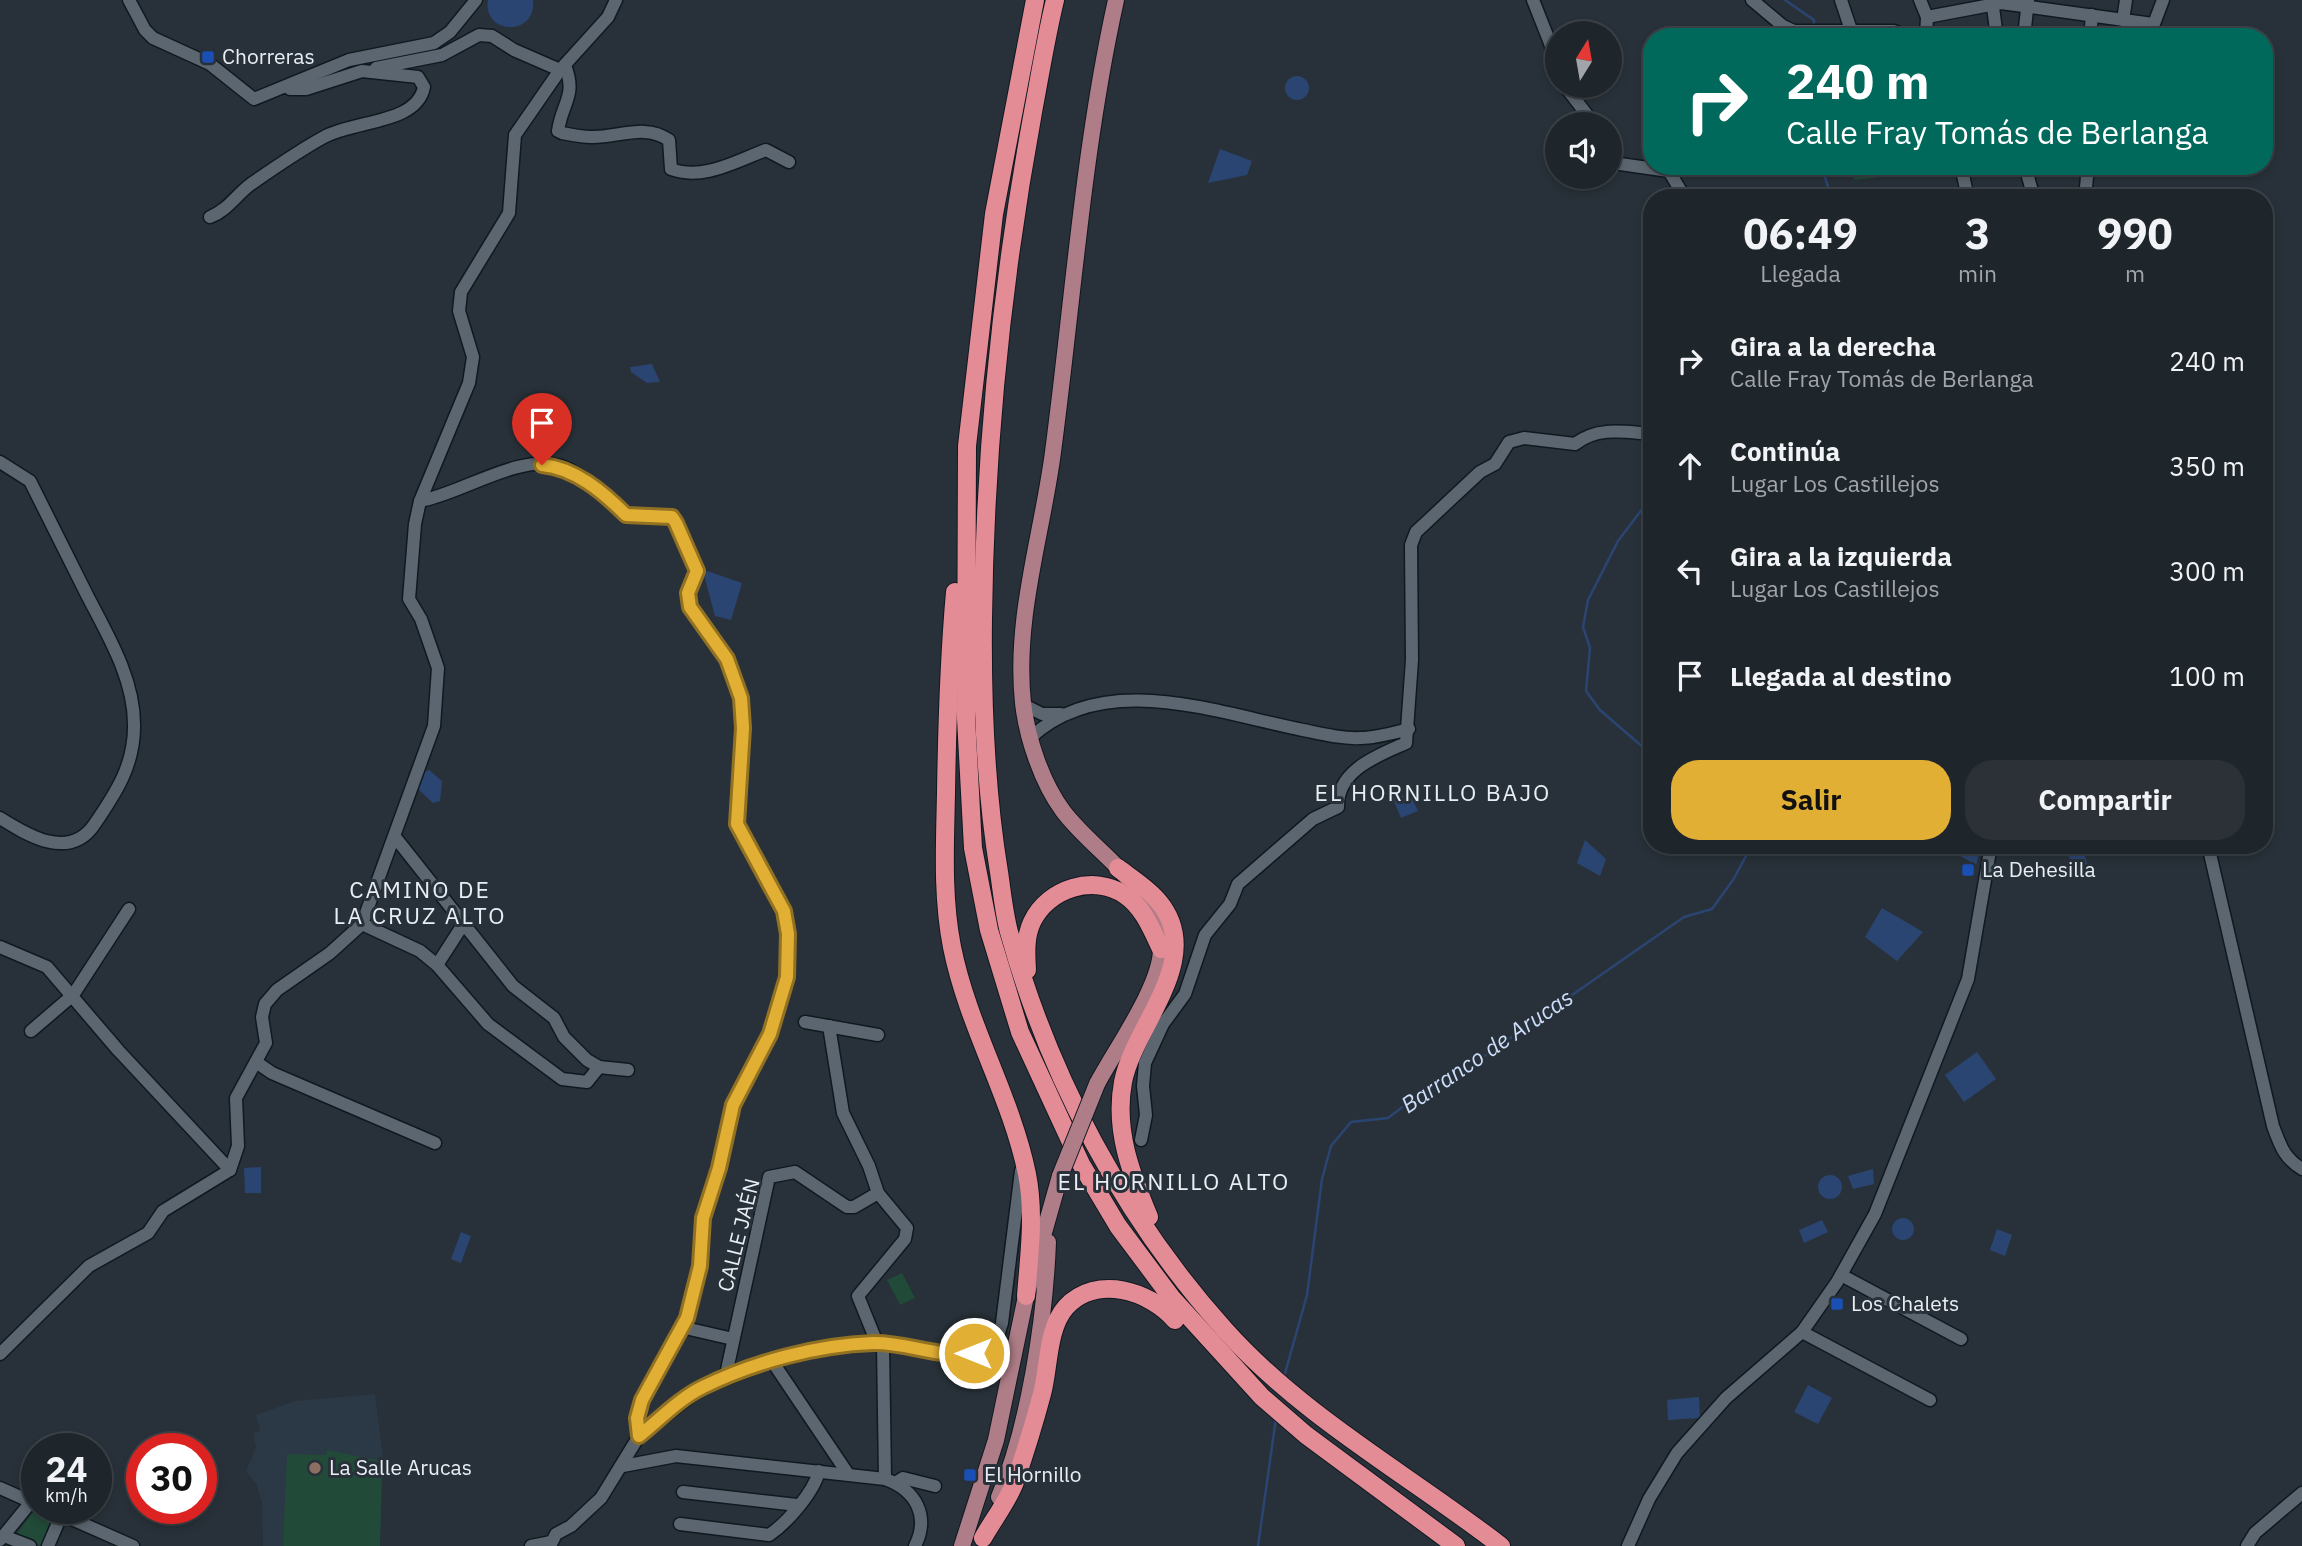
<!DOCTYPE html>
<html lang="es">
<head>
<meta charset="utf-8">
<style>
	:root { --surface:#1e252b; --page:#2b3137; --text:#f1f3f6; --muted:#a1a5a9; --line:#3c4247; --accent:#e1af34 }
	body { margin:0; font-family:"IBM Plex Sans",sans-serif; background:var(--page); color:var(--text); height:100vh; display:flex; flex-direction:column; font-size:26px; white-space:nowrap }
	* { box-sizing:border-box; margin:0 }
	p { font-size:23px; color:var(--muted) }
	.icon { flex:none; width:38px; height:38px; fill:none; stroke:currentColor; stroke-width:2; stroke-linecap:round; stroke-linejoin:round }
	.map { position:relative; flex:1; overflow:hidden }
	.side { position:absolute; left:1643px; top:189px; width:630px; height:665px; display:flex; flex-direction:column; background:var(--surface); border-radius:28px; box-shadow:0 4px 10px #0003,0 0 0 2px var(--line) }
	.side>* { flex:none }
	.top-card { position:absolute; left:1643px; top:28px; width:630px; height:147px; border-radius:28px; box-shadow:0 4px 10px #0003,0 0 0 2px var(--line); background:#00695c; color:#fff; overflow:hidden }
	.needle { width:46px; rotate:11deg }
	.fabs { position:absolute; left:1545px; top:21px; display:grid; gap:14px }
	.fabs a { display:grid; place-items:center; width:77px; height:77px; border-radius:50%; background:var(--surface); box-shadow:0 4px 10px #0003,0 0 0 2px var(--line); font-size:35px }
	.speed { position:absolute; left:21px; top:1433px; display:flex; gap:14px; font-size:35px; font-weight:700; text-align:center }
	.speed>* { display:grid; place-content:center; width:91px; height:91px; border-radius:50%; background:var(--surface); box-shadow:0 4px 10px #0003,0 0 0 2px var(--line); line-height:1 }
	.speed small { font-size:18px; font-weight:400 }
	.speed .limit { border:10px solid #d22; background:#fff; color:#111 }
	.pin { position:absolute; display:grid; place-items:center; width:60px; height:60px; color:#fff; margin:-72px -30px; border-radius:50% 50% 50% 0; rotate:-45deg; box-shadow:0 0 7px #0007 }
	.pin .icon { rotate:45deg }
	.me { position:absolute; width:77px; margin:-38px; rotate:270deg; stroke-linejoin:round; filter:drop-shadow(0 0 5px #0008) }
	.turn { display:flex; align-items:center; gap:24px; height:147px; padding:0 28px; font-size:32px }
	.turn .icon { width:91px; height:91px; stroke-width:2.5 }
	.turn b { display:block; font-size:49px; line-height:60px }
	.eta { display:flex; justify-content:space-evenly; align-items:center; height:119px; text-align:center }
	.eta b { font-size:42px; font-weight:700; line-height:49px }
	.button { display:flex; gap:14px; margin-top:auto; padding:14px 28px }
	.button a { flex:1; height:80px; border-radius:28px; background:var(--accent); color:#111; font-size:28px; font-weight:700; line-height:80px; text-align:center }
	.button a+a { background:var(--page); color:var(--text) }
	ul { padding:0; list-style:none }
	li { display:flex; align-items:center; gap:21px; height:105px; padding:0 28px }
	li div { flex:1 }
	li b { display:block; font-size:26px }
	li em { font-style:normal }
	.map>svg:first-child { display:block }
</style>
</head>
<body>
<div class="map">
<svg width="2302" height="1546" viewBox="0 0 2302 1546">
	<rect width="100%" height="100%" fill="#283139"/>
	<path fill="#2b3846" d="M375 1394 383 1458 380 1546H263L262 1504 257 1485 246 1471 256 1448 253 1433 260 1431 256 1415 295 1401Z"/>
	<g fill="#224a38">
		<path d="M1852 166H1907L1908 174 1854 180Z"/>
		<path d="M902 1273 915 1298 900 1305 887 1280Z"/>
		<path d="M327 1450 382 1461 380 1546H283L287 1454 326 1455Z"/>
		<path d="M38 1512 53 1517 54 1522 46 1543 37 1546 16 1535 32 1513Z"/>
	</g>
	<g fill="#2b4572">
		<path d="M488 0H533C537 37 482 35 488 0Z"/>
		<circle cx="1297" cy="88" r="12"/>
		<path d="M1220 149 1252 161 1247 175 1208 183Z"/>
		<path d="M652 364 660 382 647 383 631 372 630 367Z"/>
		<path d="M707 571 742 583 731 620 715 616 704 575Z"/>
		<path d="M429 770 442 781 440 801 433 803 418 789 424 772Z"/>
		<path d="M1410 793 1418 811 1401 818 1393 799Z"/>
		<path d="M1585 840 1606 859 1600 876 1577 863Z"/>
		<path d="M1957 845H1982L1976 865 1955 853Z"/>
		<path d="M2066 845H2082L2090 874 2075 878Z"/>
		<path d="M1882 908 1923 932 1897 961 1865 937Z"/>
		<path d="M1977 1052 1996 1079 1964 1102 1945 1075Z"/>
		<path d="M261 1167V1193H245L244 1168Z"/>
		<path d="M1873 1169 1874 1184 1853 1189 1848 1176Z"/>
		<circle cx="1830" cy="1187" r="12"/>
		<circle cx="1903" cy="1229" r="11"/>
		<path d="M1822 1220 1828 1232 1804 1243 1799 1230Z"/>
		<path d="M1997 1229 2012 1235 2005 1256 1990 1250Z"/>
		<path d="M461 1232 471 1236 461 1263 451 1259Z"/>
		<path d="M1808 1385 1832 1398 1818 1424 1794 1412Z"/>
		<path d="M1699 1397 1700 1418 1668 1420 1667 1400Z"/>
	</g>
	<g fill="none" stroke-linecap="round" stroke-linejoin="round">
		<g stroke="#2b4572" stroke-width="2.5">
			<path d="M1785 0 1814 20V26"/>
			<path d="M1821 166 1832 198"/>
			<path d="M1652 496 1618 541 1588 600 1583 627 1590 648 1586 691 1600 710 1652 755"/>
			<path d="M1284 1377 1307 1295 1322 1179 1331 1146 1351 1122 1388 1118 1433 1084 1463 1071 1684 917 1712 909 1733 880 1752 845"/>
			<path d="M1258 1546 1276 1418"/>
		</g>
		<defs>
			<g id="minor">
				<path d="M129 0 145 30 153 38 210 64 254 99 349 60 434 43 450 32 476 0"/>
				<path d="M1533 0 1550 43 1558 74"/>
				<path d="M1752 0 1783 26 1794 31H1894L1910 37"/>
				<path d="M1841 0 1851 30"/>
				<path d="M1920 0 1927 17 1926 37"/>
				<path d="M1992 0 1997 37"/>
				<path d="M1927 17 2001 3 2153 24"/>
				<path d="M2123 20 2126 0"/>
				<path d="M2024 37 2028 0"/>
				<path d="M2090 37 2092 15"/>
				<path d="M2149 37 2163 0"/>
				<path d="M565 65C577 97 562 102 558 131L562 133C572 135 582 137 591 137 617 138 645 123 669 140L671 169C703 181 736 161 766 150L789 162"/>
				<path d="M376 68 442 55 479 35 492 36 514 50 560 70"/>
				<path d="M1565 86 1594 124"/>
				<path d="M1610 153 1620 164 1669 171 1685 198"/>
				<path d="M1961 166 1968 198"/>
				<path d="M2025 166 2034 198"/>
				<path d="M2085 198 2088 166"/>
				<path d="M210 217C228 210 236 195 251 184 274 168 300 150 324 137 355 120 417 124 424 87L418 77 362 71 306 89H290"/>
				<path d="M0 462 30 481C49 519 68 557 87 595 107 634 134 678 134 724 135 764 116 793 94 825 69 861 27 835 0 818"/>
				<path d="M420 501C461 494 519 453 561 466 582 473 610 500 626 515L672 517 697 571 688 593 690 607 727 659 741 698 743 728 737 823 784 911 788 934 787 977 770 1033 733 1105 719 1168 703 1218 700 1266 687 1318 642 1400 637 1418 639 1436"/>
				<path d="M1024 705 1042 714H1061"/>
				<path d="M1030 738C1104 669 1217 713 1303 730 1322 734 1342 739 1361 738 1377 738 1393 733 1409 729"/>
				<path d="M395 837 513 986 554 1018 564 1037 587 1060 599 1067 628 1070"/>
				<path d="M2208 845 2273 1126C2280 1145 2284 1158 2302 1169"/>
				<path d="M362 924 420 951 437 965 488 1024 562 1079 587 1082 599 1067"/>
				<path d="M0 947 47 967 118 1050 230 1170"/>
				<path d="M437 965 464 923"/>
				<path d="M805 1022 878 1035"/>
				<path d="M829 1026 843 1113 869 1166 878 1193 907 1228 905 1239 858 1296 877 1343"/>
				<path d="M31 1031 73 995 129 909"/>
				<path d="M256 1062 272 1073 435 1143"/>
				<path d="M1141 1140 1146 1115 1143 1086 1145 1063 1163 1024 1185 994 1205 935 1230 904 1238 884 1313 819 1338 807C1337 770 1377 756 1406 743L1412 660 1411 545 1416 532 1480 472 1495 464 1509 442 1524 438 1575 444C1598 426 1625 432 1652 434"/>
				<path d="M1841 1275 1961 1339"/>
				<path d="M681 1327 733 1339"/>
				<path d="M1802 1332 1930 1400"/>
				<path d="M883 1345 885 1479"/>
				<path d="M0 1354 89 1266 148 1233 163 1211 230 1170 238 1146 236 1098 266 1043 262 1017 265 1004 277 990 330 953 362 924 434 726 438 668 421 619 409 599 415 524 420 501 469 383 473 357 459 311 461 292 509 213 515 135 560 70 608 17 616 0"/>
				<path d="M772 1361 848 1474"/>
				<path d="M725 1379 769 1177 795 1172 847 1207H854L878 1193"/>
				<path d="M623 1466 676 1456 885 1479C916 1490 930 1516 915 1546"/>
				<path d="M895 1483 903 1478 935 1486"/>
				<path d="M0 1488 36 1504"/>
				<path d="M683 1492 797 1505"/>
				<path d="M47 1508 133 1546"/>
				<path d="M680 1524 769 1535C787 1523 814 1492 819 1471"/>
				<path d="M4 1536 30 1546"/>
				<path d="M0 1540 31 1502"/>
				<path d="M48 1546 64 1509"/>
				<path d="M531 1546 551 1542"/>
				<path d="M550 1546 556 1534 571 1526 601 1498 639 1436 701 1388 772 1361 828 1348 877 1343 959 1355 988 1350 995 1345 1002 1323 1021 1171"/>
				<path d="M1628 1546 1649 1499 1677 1453 1726 1398 1802 1332 1837 1282 1875 1214 1968 979 1991 845"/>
				<path d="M2247 1546 2255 1533 2302 1493"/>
			</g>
			<g id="major">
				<path d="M1097 1084C1115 1050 1161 986 1161 949 1161 889 1095 854 1063 811 1042 783 1027 738 1023 703 1014 618 1042 536 1053 452 1073 301 1083 149 1116 0"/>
				<path d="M999 1497C1029 1426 1045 1319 1048 1242"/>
				<path d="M962 1546 996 1440 1026 1296 1060 1176"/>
			</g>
			<g id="highway">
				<path d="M1035 0 994 214 967 446 966 718 973 848 989 930 1020 1032 1081 1164 1118 1226 1171 1297 1262 1397 1306 1435 1456 1546"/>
				<path d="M1055 0C1046 37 1040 75 1033 112 1002 280 985 448 983 618 982 704 985 787 999 872 1002 892 1004 913 1009 932 1049 1077 1124 1218 1225 1330 1303 1417 1409 1475 1501 1546"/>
				<path d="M955 592C949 659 947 726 946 793 945 845 942 896 952 947 968 1027 1011 1096 1027 1174 1035 1214 1029 1256 1026 1296"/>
				<path d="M1118 868C1131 878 1149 889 1159 902 1206 959 1134 1025 1123 1082 1114 1130 1131 1173 1149 1217"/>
				<path d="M1027 970C1026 953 1025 937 1032 922 1048 888 1094 874 1125 895 1143 907 1152 930 1161 949"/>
				<path d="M983 1538C993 1520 1008 1501 1015 1482 1025 1453 1034 1424 1042 1394 1049 1369 1047 1328 1066 1307 1097 1274 1150 1291 1175 1320"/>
			</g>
		</defs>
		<use href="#minor" stroke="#101820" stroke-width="15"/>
		<use href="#major" stroke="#101820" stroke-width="18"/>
		<use href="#highway" stroke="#101820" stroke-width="20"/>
		<use href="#minor" stroke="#5c6670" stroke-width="12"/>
		<use href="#major" stroke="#ae7d87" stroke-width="16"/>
		<use href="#highway" stroke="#e48c96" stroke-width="18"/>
		<defs>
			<path id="major-bridge" d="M1060 1176 1097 1084"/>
		</defs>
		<use href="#major-bridge" stroke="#101820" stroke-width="18" stroke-linecap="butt"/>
		<use href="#major-bridge" stroke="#ae7d87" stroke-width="16"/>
	</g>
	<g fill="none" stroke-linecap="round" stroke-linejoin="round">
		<defs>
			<path id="route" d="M542 465C575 468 603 492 626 515L672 517 676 523 697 571 688 593 690 607 727 659 741 698 743 728 737 824 784 911 788 934 787 977 770 1034 733 1105 719 1168 703 1218 700 1266 687 1318 642 1400 637 1418 639 1436C659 1420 680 1398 703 1387 754 1362 817 1345 873 1343 907 1342 940 1359 974 1353"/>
		</defs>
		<use href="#route" stroke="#927222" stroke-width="18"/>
		<use href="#route" stroke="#e1af34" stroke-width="12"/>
	</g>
	<g fill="#1a4fb4" stroke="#283139" stroke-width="2.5">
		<rect x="201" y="50" width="14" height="14" rx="3.5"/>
		<rect x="1961" y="863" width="14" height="14" rx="3.5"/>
		<rect x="1830" y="1297" width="14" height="14" rx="3.5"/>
		<rect x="963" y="1468" width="14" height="14" rx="3.5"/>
	</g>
	<circle fill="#8d6e63" stroke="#283139" stroke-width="2.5" cx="315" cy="1468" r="7"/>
	<g text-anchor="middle" stroke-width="6" stroke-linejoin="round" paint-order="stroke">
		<g font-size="21" fill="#e9eef4" stroke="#283139" text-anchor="start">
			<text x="222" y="64">Chorreras</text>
			<text x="1982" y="877">La Dehesilla</text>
			<text x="1851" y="1311">Los Chalets</text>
			<text x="329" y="1475">La Salle Arucas</text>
			<text x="984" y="1482">El Hornillo</text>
		</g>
		<g font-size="21" fill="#e9eef4" stroke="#283139">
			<text transform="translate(739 1235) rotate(-76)" y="7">CALLE JAÉN</text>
		</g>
		<g font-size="23" letter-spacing="2" fill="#e9eef4" stroke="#283139">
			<text x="1433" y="801">EL HORNILLO BAJO</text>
			<text x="420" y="898">CAMINO DE<tspan x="420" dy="26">LA CRUZ ALTO</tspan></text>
			<text x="1174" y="1190">EL HORNILLO ALTO</text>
		</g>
		<g font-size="23" font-style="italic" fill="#cddefc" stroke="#283139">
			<text transform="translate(1487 1051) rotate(-34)" y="8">Barranco de Arucas</text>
		</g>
	</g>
</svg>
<div class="fabs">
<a><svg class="needle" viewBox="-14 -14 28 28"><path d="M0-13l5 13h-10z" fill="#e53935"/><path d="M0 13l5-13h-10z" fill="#a1a5a9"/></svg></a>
<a><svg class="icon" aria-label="sound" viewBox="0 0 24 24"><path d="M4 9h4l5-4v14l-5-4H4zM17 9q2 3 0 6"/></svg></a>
</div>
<div class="speed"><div>24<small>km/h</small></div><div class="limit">30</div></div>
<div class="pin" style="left:542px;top:465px;background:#d93025"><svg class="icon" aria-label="arrive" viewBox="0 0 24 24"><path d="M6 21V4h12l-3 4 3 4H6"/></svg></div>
<svg class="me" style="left:974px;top:1353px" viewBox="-20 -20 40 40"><circle r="17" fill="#e1af34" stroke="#fff" stroke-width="3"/><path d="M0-11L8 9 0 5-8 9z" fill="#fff"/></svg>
<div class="top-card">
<div class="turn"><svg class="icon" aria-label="right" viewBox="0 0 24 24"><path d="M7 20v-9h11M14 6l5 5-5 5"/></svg><div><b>240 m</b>Calle Fray Tomás de Berlanga</div></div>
</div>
<section class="side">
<div class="eta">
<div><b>06:49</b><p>Llegada</p></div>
<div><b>3</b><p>min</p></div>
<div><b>990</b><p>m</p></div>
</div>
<ul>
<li><svg class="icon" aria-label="right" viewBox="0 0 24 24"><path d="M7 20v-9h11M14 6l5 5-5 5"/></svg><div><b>Gira a la derecha</b><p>Calle Fray Tomás de Berlanga</p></div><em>240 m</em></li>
<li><svg class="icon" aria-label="ahead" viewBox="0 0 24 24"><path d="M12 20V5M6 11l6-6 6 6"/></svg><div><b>Continúa</b><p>Lugar Los Castillejos</p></div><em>350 m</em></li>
<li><svg class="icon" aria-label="left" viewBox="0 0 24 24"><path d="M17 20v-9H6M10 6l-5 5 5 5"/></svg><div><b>Gira a la izquierda</b><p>Lugar Los Castillejos</p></div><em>300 m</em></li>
<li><svg class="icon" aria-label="arrive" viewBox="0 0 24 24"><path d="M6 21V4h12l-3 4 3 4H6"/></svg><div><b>Llegada al destino</b></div><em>100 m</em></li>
</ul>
<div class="button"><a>Salir</a><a>Compartir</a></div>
</section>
</div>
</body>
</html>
